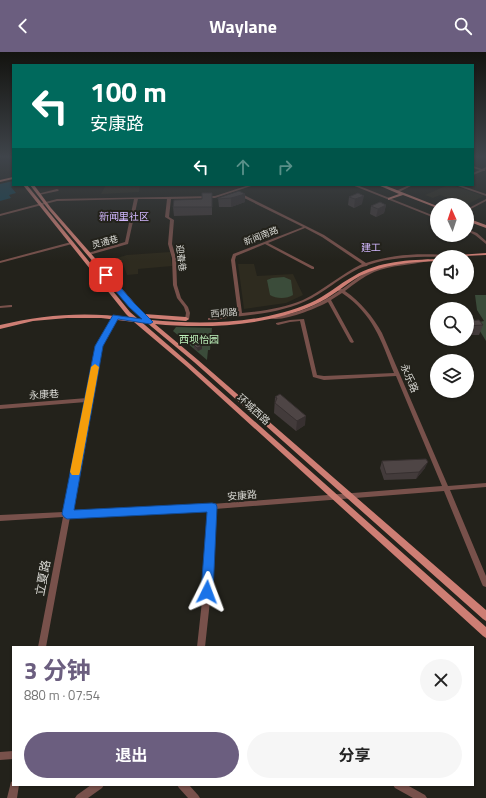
<!DOCTYPE html>
<html lang="zh">
<head>
<meta charset="utf-8">
<style>
	:root { --surface:#fff; --page:#f6f6f6; --text:#222; --muted:#767676; --accent:#6b5e7f }
	body { margin:0; font-family:"Titillium Web","Noto Sans SC",sans-serif; background:var(--page); color:var(--text); height:100vh; display:flex; flex-direction:column; font-size:15px; white-space:nowrap }
	* { box-sizing:border-box; margin:0 }
	p { font-size:13px; color:var(--muted) }
	.icon { flex:none; width:22px; height:22px; fill:none; stroke:currentColor; stroke-width:2; stroke-linecap:round; stroke-linejoin:round }
	.map { position:relative; flex:1; overflow:hidden }
	.side { position:absolute; left:12px; top:594px; width:462px; height:140px; display:flex; flex-direction:column; background:var(--surface); border-radius:0px; box-shadow:0 1px 3px #0004 }
	.side>* { flex:none }
	.top-card { position:absolute; left:12px; top:12px; width:462px; height:122px; border-radius:0px; box-shadow:0 1px 3px #0004; background:#00695c; color:#fff; overflow:hidden }
	.needle { width:26px; rotate:357deg }
	.buttons { position:absolute; left:430px; top:146px; display:grid; gap:8px }
	.buttons a { display:grid; place-items:center; width:44px; height:44px; border-radius:50%; background:var(--surface); box-shadow:0 1px 3px #0004; font-size:20px }
	.pin { position:absolute; display:grid; place-items:center; width:34px; height:34px; color:#fff; margin:-17px; border-radius:8px; box-shadow:0 2px 6px #0006 }
	.me { position:absolute; width:44px; margin:-22px; rotate:3deg; stroke-linejoin:round; filter:drop-shadow(0 0 3px #0008) }
	.turn { display:flex; align-items:center; gap:14px; height:84px; padding:0 12px; font-size:18px }
	.turn .icon { width:52px; height:52px; stroke-width:2.5 }
	.turn b { display:block; font-size:28px; line-height:34px }
	.lanes { display:flex; align-items:center; height:38px; padding:0 12px; background:#0003; justify-content:center; gap:20px; direction:ltr }
	.lanes .off { opacity:.35 }
	.round { display:grid; place-items:center; flex:none; width:42px; height:42px; border-radius:21px; background:var(--page) }
	.overview { display:flex; align-items:center; justify-content:space-between; height:68px; padding:0 12px }
	h1 { font-size:24px; font-weight:700; line-height:30px; color:var(--accent) }
	.primary-button { display:flex; gap:8px; margin-top:auto; padding:8px 12px }
	.primary-button a { flex:1; height:46px; border-radius:24px; background:var(--accent); color:#fff; font-size:16px; font-weight:700; line-height:46px; text-align:center }
	.primary-button a+a { background:var(--page); color:var(--text) }
	header { display:flex; justify-content:space-between; align-items:center; height:52px; padding:0 12px; background:var(--accent); color:#fff; font-size:18px; font-weight:700 }
	.map>svg:first-child { display:block }
</style>
</head>
<body>
<header><svg class="icon" aria-label="back" viewBox="0 0 24 24"><path d="M15 5l-7 7 7 7"/></svg>Waylane<svg class="icon" aria-label="search" viewBox="0 0 24 24"><circle cx="10" cy="10" r="6"/><path d="M15 15l6 6"/></svg></header>
<div class="map">
<svg width="486" height="746" viewBox="0 0 486 746">
	<rect width="100%" height="100%" fill="#23221b"/>
	<g fill="#2e2b1f">
		<path d="M106 133H140L139 140 101 142Z"/>
		<path d="M448 133H452L484 144 466 153 440 143 433 146 425 143Z"/>
		<path d="M170 200 172 214 138 217V222L127 223 122 209 118 210 117 206 127 203Z"/>
		<path d="M238 212H254L257 224 293 222 303 243 286 251 244 257Z"/>
	</g>
	<g fill="#3b4c3a">
		<path d="M284 225 291 228 293 243C287 247 276 247 270 243L267 228 272 226Z"/>
		<path d="M475 243H486V289L475 271 484 269 477 258Z"/>
		<path d="M176 275 212 276 210 298H208L207 308 173 279Z"/>
	</g>
	<path fill="#104455" d="M13 129V133L11 135 16 141 9 143 11 146 0 149V132Z"/>
	<g fill="none" stroke-linecap="round" stroke-linejoin="round">
		<g fill="#78514b" fill-rule="evenodd">
			<path d="M473 114 482 117 486 115 485 119H483L473 123V121L480 118 473 116Z"/>
			<path d="M249 133H254L215 146 171 147 169 165 174 168 172 192 176 206 177 233 181 246 188 255 190 261 189 267 187 268 185 267 186 261 184 255 177 246 173 233 172 206 168 192 170 168 165 165 167 147H138L128 192 89 203 87 202 88 201 125 190 134 147 57 149 0 164V162L57 147 215 144Z"/>
			<path d="M352 133H357L437 165V167Z"/>
			<path d="M409 133H413L399 140 396 139Z"/>
			<path d="M455 133H460L486 142V144Z"/>
			<path d="M57 137 59 138 58 139 39 143 37 142Z"/>
			<path d="M238 141H240L324 183 366 211C396 201 426 201 457 204L459 205C427 205 399 203 368 213L367 214C353 216 327 238 312 246 288 259 260 262 233 265 225 266 216 268 208 268V266H210L238 262 231 208 233 202 303 175 238 143ZM305 176 322 185 362 212C341 222 324 238 303 248 284 256 263 259 242 261L235 208 236 204 265 192 312 217H314V215L268 191Z"/>
			<path d="M486 147V149L467 159V157Z"/>
			<path d="M467 177 477 181 486 189V192L475 183 467 179Z"/>
			<path d="M71 190 73 191 72 192 0 211V209Z"/>
			<path d="M428 207 430 208 429 209C411 213 391 213 374 220 363 225 354 232 345 239 361 250 373 265 382 281L448 434 486 431V435L450 438 486 524V535L483 534 482 532 444 439 215 457 211 540 205 595H197L203 540 209 458 70 465 46 595H38L63 465 0 469V463L64 460 86 350 0 357V353L87 346 97 295 114 264 116 263 118 264 101 295 71 460 212 452 442 434 396 324 324 328 313 325 300 269 290 270 278 273 276 272V271L290 268 304 267 317 323 324 324 394 321C381 288 373 262 342 241L331 248 354 290 352 291 350 290 328 250C317 256 281 271 270 266L272 265C297 262 319 253 339 239L337 238V236L342 237C351 231 360 223 370 219 389 211 409 211 428 207Z"/>
			<path d="M10 253H12V255L0 256V254Z"/>
			<path d="M13 699V707L0 708V700Z"/>
			<path d="M13 729V733H19L17 746H7L11 730Z"/>
			<path d="M91 733H104L102 736 88 746H75L77 743Z"/>
			<path d="M177 733H189L198 743 200 746H188L179 736Z"/>
			<path d="M393 733H407L425 743 427 746H413L395 736Z"/>
		</g>
		<g fill="#ce7e74" fill-rule="evenodd">
			<path d="M13 125V127L0 130V128Z"/>
			<path d="M23 133H27L130 260 190 312 486 575V586L483 584 186 314 134 270 101 266H67L33 269 0 277V273C43 263 86 259 130 266L126 262Z"/>
			<path d="M30 133H34L51 156 144 262 186 265 189 267 186 269 148 266 151 268C202 273 262 272 310 251 326 244 339 232 354 224 379 209 409 208 437 207V209C411 210 384 212 360 224 344 233 331 246 314 253 267 274 206 277 155 272L198 308 486 558V569L483 567 194 310 140 265 49 158Z"/>
			<path d="M378 133H384L437 154V156L403 143 388 148V146L399 142Z"/>
			<path d="M467 166 486 173V176L467 169Z"/>
			<path d="M486 201V203L442 205 444 204Z"/>
		</g>
	</g>
	<g fill="#433b3b">
		<path d="M212 141V163L174 164 173 155 202 147Z"/>
		<path d="M358 141 362 152 354 156 348 153 349 145Z"/>
		<path d="M245 142V150L231 155H219L218 146Z"/>
		<path d="M386 153 384 161 376 165 370 162 371 154Z"/>
		<path d="M467 269 483 273 479 283H468L467 286Z"/>
		<path d="M457 287H467L466 289 459 290Z"/>
		<path d="M194 293 202 294V297L198 299 194 297Z"/>
		<path d="M275 345 305 373 296 379 274 361Z"/>
		<path d="M382 409 425 416 416 427 384 428 380 416Z"/>
	</g>
	<g fill="#373030">
		<path d="M245 142V150L231 155V146Z"/>
		<path d="M364 144 362 152 354 156 355 147Z"/>
		<path d="M386 153 384 161 376 165 378 157Z"/>
		<path d="M202 294V297L198 299 197 296Z"/>
		<path d="M306 364 305 373 296 379 297 369Z"/>
		<path d="M428 410 425 416 416 427 419 420Z"/>
	</g>
	<g fill="#4e4545" stroke="#373030">
		<path d="M239 139 245 142 231 146 218 147V146Z"/>
		<path d="M202 141H212V155H173L174 148 202 147Z"/>
		<path d="M358 141 364 144 355 147 349 145Z"/>
		<path d="M380 150 386 153 378 157 371 154Z"/>
		<path d="M479 268 483 273 467 274V269Z"/>
		<path d="M198 291 202 294 197 296 194 293Z"/>
		<path d="M280 342 306 364 297 369 275 351 277 346 275 345Z"/>
		<path d="M426 407 428 410 419 420 386 422 382 409Z"/>
	</g>
	<linearGradient id="sky" x2="0" y2="1"><stop stop-color="#13130f"/><stop offset="0.5" stop-color="#3f444a"/><stop offset="1" stop-color="#3f444a" stop-opacity="0"/></linearGradient>
	<rect width="486" height="209" fill="url(#sky)"/>
	<path fill="#1a73e8" stroke="#114b97" d="M103 221H108L134 251 153 270 150 272 118 267 103 294 74 458 212 451 216 452 217 455 213 540 211 544 207 546 203 544 201 540 207 460 67 467 64 465 62 462 95 294 113 263 142 267 129 255 103 224Z"/>
	<path fill="#f59e0b" d="M95 312 99 315 80 420 79 423H72L70 420 91 315Z"/>
	<g text-anchor="middle" stroke-width="4" stroke-linejoin="round" paint-order="stroke">
		<g font-size="9" fill="#dadad5" stroke="#23221b">
			<text transform="translate(261 184) rotate(-21)" y="3">新闻南路</text>
			<text transform="translate(105 190) rotate(-15)" y="3">灵通巷</text>
			<text transform="translate(181 206) rotate(83)" y="3">迎春巷</text>
			<text transform="translate(224 261) rotate(-4)" y="3">西坝路</text>
		</g>
		<g font-size="10" fill="#d1b7fd" stroke="#23221b">
			<text x="124" y="168">新闻里社区</text>
			<text x="371" y="199">建工</text>
		</g>
		<g font-size="10" fill="#bef1bb" stroke="#23221b">
			<text x="199" y="291">西坝怡园</text>
		</g>
		<g font-size="10" fill="#dadad5" stroke="#23221b">
			<text transform="translate(410 326) rotate(67)" y="4">永乐路</text>
			<text transform="translate(44 342) rotate(-4)" y="4">永康巷</text>
			<text transform="translate(254 357) rotate(42)" y="4">环城西路</text>
			<text transform="translate(242 443) rotate(-5)" y="4">安康路</text>
		</g>
		<g font-size="12" fill="#dadad5" stroke="#23221b">
			<text transform="translate(43 526) rotate(-79)" y="4">立夏路</text>
		</g>
	</g>
</svg>
<div class="buttons">
<a><svg class="needle" viewBox="-14 -14 28 28"><path d="M0-13l5 13h-10z" fill="#e53935"/><path d="M0 13l5-13h-10z" fill="#767676"/></svg></a>
<a><svg class="icon" aria-label="sound" viewBox="0 0 24 24"><path d="M4 9h4l5-4v14l-5-4H4zM17 9q2 3 0 6"/></svg></a>
<a><svg class="icon" aria-label="search" viewBox="0 0 24 24"><circle cx="10" cy="10" r="6"/><path d="M15 15l6 6"/></svg></a>
<a><svg class="icon" aria-label="layers" viewBox="0 0 24 24"><path d="M12 4l9 5-9 5-9-5zM3 14l9 5 9-5"/></svg></a>
</div>
<div class="pin" style="left:106px;top:223px;background:#d93025"><svg class="icon" aria-label="arrive" viewBox="0 0 24 24"><path d="M6 21V4h12l-3 4 3 4H6"/></svg></div>
<svg class="me" style="left:207px;top:540px" viewBox="-20 -20 40 40"><path d="M0-17L14 15 0 8-14 15z" fill="#1a73e8" stroke="#fff" stroke-width="4"/></svg>
<div class="top-card">
<div class="turn"><svg class="icon" aria-label="left" viewBox="0 0 24 24"><path d="M17 20v-9H6M10 6l-5 5 5 5"/></svg><div><b>100 m</b>安康路</div></div>
<div class="lanes"><svg class="icon" aria-label="left" viewBox="0 0 24 24"><path d="M17 20v-9H6M10 6l-5 5 5 5"/></svg><svg class="icon off" aria-label="ahead" viewBox="0 0 24 24"><path d="M12 20V5M6 11l6-6 6 6"/></svg><svg class="icon off" aria-label="right" viewBox="0 0 24 24"><path d="M7 20v-9h11M14 6l5 5-5 5"/></svg></div>
</div>
<section class="side">
<div class="overview"><div><h1>3 分钟</h1><p>880 m · 07:54</p></div><a class="round"><svg class="icon" aria-label="close" viewBox="0 0 24 24"><path d="M6 6l12 12M18 6L6 18"/></svg></a></div>
<div class="primary-button"><a>退出</a><a>分享</a></div>
</section>
</div>
</body>
</html>
